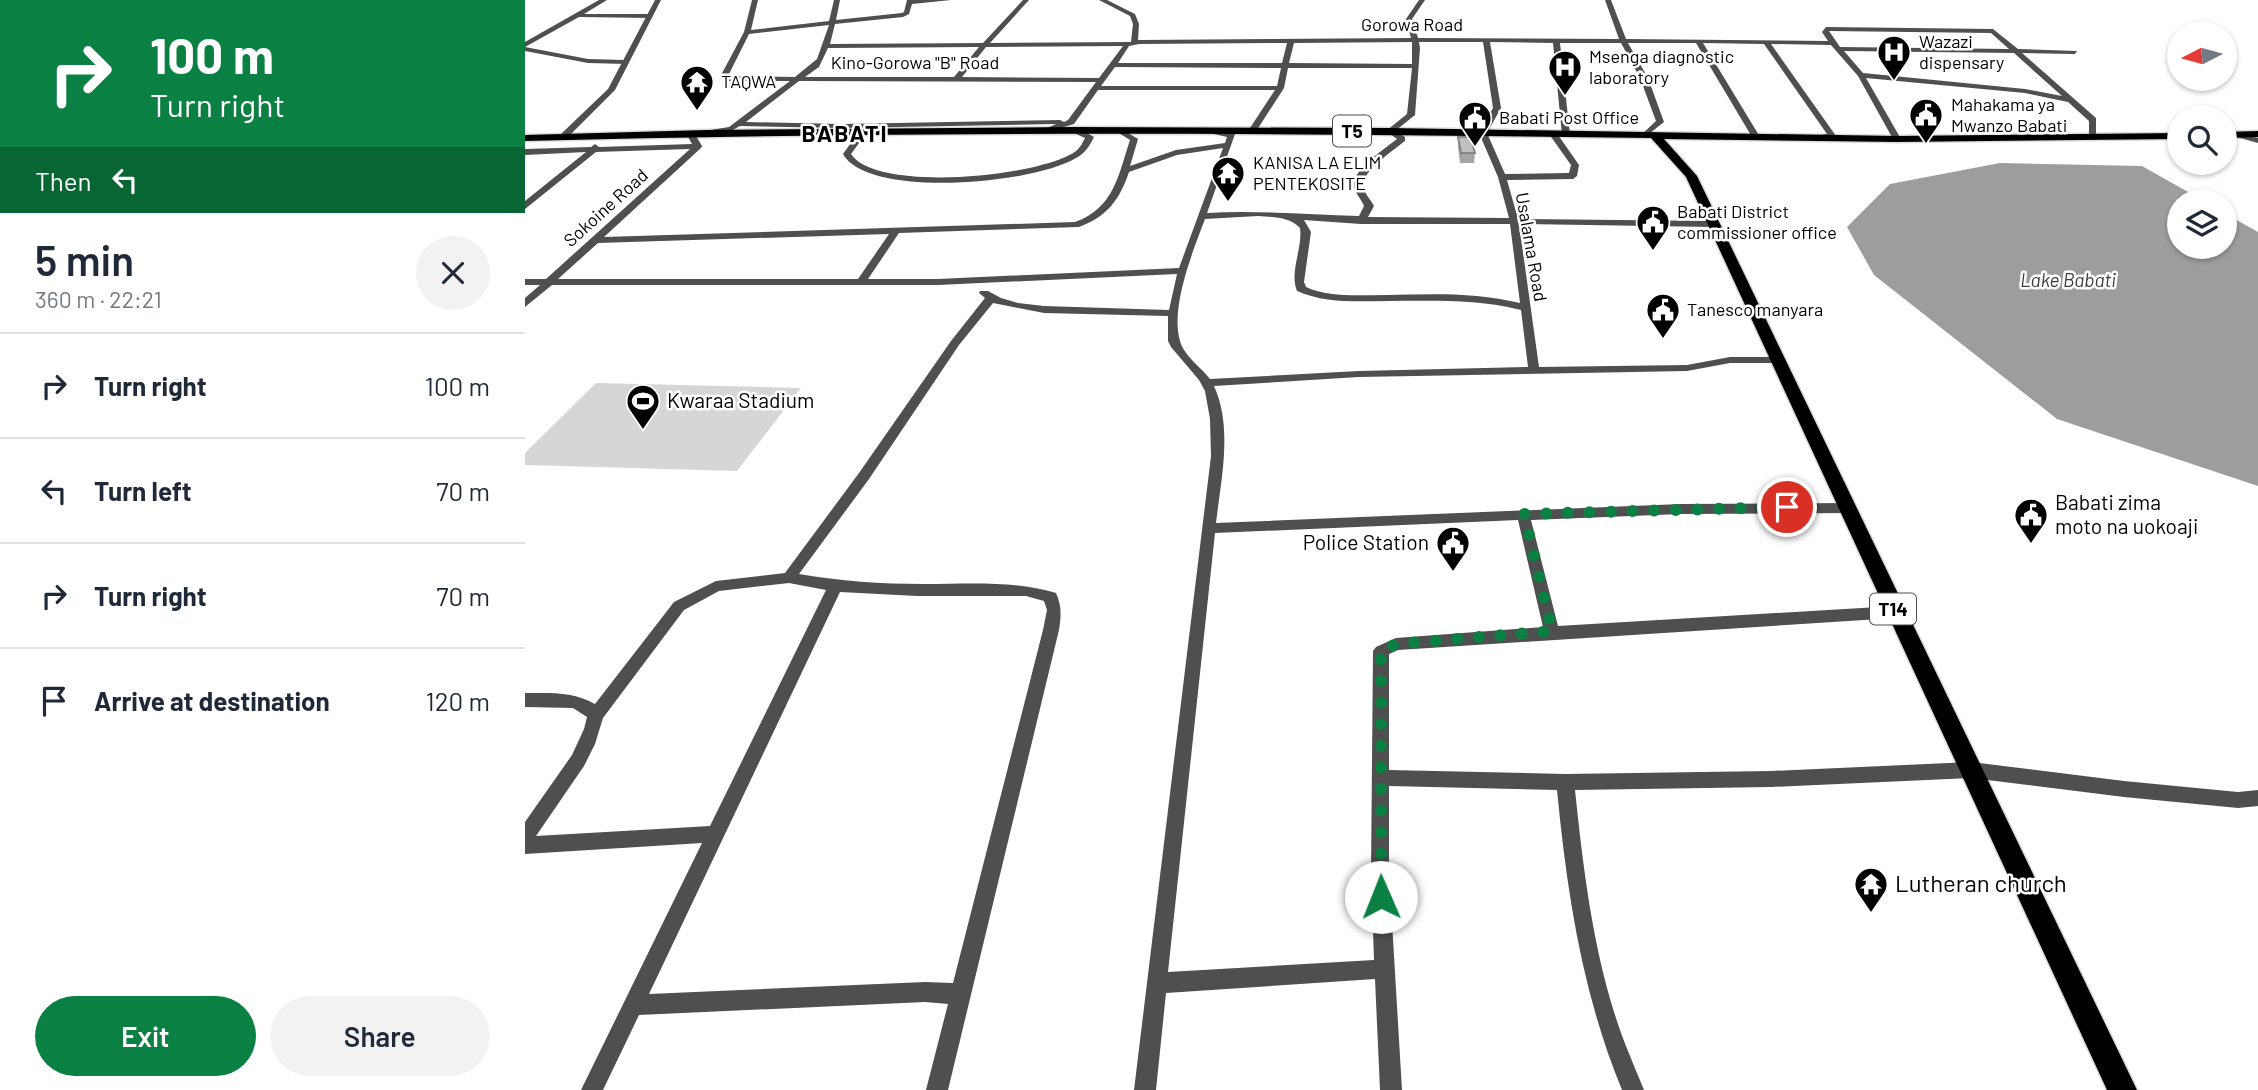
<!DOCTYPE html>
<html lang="en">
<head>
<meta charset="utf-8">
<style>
	:root { --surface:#fff; --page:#f2f2f3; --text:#1f2937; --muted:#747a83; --line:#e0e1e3; --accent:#0b8043 }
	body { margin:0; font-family:Barlow,sans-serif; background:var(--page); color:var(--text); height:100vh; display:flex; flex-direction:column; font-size:26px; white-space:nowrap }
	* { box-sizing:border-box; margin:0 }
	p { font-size:23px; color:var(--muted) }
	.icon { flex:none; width:38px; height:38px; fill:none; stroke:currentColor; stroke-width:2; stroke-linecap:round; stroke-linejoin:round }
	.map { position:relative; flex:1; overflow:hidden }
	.details { display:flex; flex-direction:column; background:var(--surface); width:525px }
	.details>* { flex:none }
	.banner { background:#0b8043; color:#fff; overflow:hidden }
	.needle { width:46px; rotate:264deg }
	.buttons { position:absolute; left:1642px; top:21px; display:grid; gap:14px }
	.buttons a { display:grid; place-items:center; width:70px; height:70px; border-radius:50%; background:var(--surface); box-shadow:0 2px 5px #0004; font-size:35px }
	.pin { position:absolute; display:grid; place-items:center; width:60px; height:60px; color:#fff; margin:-30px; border:4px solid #fff; border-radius:50%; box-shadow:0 2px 7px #0007 }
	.me { position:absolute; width:77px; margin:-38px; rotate:359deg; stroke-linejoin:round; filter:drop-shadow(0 0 5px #0008) }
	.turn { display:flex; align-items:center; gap:24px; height:147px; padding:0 35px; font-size:32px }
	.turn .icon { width:91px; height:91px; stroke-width:2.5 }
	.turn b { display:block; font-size:49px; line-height:60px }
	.then { display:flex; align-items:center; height:66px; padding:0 35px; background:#0003; gap:14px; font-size:26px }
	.round { display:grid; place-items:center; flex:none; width:74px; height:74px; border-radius:37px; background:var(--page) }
	.head { display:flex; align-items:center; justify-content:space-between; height:119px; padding:0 35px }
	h1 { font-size:42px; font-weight:600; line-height:52px }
	.action { display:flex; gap:14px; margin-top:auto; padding:14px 35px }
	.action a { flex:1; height:80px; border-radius:42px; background:var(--accent); color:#fff; font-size:28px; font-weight:600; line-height:80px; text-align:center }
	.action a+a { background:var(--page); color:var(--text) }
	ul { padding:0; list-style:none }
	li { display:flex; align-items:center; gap:21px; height:105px; padding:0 35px; border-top:2px solid var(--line) }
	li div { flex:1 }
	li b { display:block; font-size:26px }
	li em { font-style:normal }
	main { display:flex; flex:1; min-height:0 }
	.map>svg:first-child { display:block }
</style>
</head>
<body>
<main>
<section class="details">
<div class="banner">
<div class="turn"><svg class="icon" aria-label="right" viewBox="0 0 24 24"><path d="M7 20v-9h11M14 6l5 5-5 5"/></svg><div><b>100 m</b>Turn right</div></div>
<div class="then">Then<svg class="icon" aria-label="left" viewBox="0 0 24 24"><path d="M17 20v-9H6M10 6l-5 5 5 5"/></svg></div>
</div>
<div class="head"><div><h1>5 min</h1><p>360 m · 22:21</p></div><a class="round"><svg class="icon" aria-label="close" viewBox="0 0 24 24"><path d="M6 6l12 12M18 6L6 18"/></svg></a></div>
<ul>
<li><svg class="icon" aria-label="right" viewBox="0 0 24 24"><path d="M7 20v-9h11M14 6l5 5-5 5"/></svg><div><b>Turn right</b></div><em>100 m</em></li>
<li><svg class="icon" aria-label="left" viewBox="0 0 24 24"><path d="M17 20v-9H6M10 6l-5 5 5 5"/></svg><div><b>Turn left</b></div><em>70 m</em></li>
<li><svg class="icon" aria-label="right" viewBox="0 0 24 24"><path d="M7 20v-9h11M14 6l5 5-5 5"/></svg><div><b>Turn right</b></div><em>70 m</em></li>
<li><svg class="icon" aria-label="arrive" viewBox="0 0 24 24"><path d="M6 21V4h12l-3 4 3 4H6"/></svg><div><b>Arrive at destination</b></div><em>120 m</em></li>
</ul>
<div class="action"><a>Exit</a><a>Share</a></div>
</section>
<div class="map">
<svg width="1733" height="1090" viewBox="0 0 1733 1090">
	<rect width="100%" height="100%" fill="#fff"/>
	<path fill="#d6d6d6" d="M71 383 276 388 212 471 0 465V453Z"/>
	<path fill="#9d9d9d" d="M1475 163 1617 166 1679 201H1654V247H1699V213L1733 232V486L1532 419 1349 275 1322 227 1365 184Z"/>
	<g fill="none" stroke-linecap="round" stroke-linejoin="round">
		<defs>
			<g id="trunk">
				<path d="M550 127 865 128 1372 136 1654 133V139L1372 142 1139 139 1172 176 1612 1090H1582L1161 177 1126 138C751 133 375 131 0 141V135L182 130Z"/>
				<path d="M1733 131V137L1699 138V132Z"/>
			</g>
		</defs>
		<use href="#trunk" stroke="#dbdbdb" stroke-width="3"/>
		<g fill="#4f4f4f" fill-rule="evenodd">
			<path d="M74 0H82L59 14H125L128 16 125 18 54 17 0 47 63 59 99 60 102 64 63 63 0 51V42Z"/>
			<path d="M227 0H233L226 30 304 21 309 0H315L311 20 377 13 379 12 382 0H426L387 4 384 14 378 17 310 24 305 44 458 43 498 0H504L465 43 606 42 608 24 605 16 574 0H582L610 14 614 24 613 40 886 38 881 19 894 0H900L887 19 893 38 1094 39 1080 0H1086L1101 39 1303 41 1297 32 1301 27 1468 29 1493 49 1552 51 1550 54 1497 53 1571 118V140L1564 138V121L1543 102 1500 93 1341 78 1376 139 1372 141 1368 139 1333 76 1306 45 1246 44 1311 136 1291 140 1287 138 1288 136 1302 134 1239 44 1178 43 1235 137 1231 139 1227 137 1171 43H1103L1123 78 1139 122 1120 137 1116 135 1131 121 1115 78 1096 43H1035L1045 135 1041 137 1037 135 1028 43 965 42 976 108 962 133 980 174 1044 173 1046 165 1024 134 1028 132H1031L1054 165 1052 176 1048 179 982 180 993 219 1189 221 1194 224 1189 227 994 224 1014 367 1162 365 1205 357H1251L1257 360 1251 363H1205L1162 371 834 377 689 386C708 427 696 480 691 523L1156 504 1324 503 1331 508 1324 513 1156 514 1006 520 1033 626 1370 606 1375 608 1377 612 1375 616 1370 618 873 650 864 654V770L1040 774 1246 771 1446 762 1599 781 1713 792 1733 790V806L1713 808 1599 797 1446 778 1246 787 1050 790C1058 866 1067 942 1090 1015 1098 1041 1109 1065 1119 1090H1097C1057 993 1042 893 1032 790L864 786V872L877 1090H855L850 979 641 993 631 1090H609L686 456 685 419 680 391 674 380 646 347 643 341V316L519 313 468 303 434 345 344 479 274 574C315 581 356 584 398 584 442 584 488 580 531 593 537 606 536 617 534 630L423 1090H401L423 1004 400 1002 114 1015 78 1090H56L177 843 0 854V822L47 755 59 729 62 717 48 708 0 707V693C24 693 48 691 70 704L149 602 191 581 260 573 334 473 426 341 460 298 454 293 455 291H463L476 298 493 303 519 306 644 310 652 274 413 285H27L0 307V298L15 285H0V279H21L165 149 71 152 0 209V201L61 152 0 155V149L66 147 70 144 74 147 167 144 161 133 168 131 177 146 176 148 79 237 550 222C589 208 593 176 605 140L592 132 591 130 595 128 613 139 605 166 651 150 700 143 702 137 685 133V129L710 134 682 213C733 210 783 215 834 216L839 206C837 200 829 192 829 185 827 170 861 148 872 139L861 131 882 114 887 68H763L759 88 730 133H727L723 131 750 90H573L549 124 522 132 518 130 531 124 317 128 215 126 206 131 179 135V131L204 127 265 81H203L195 77 219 32ZM304 25 292 59 270 77 203 76 224 34ZM1304 31 1466 33 1484 49 1315 47ZM887 42V64L764 63 769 43ZM894 42H958L968 108 954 133 973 177 984 218 843 217 849 206C846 200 839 193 838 186 836 172 870 149 880 141V137L870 131 890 115 895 48ZM762 43 757 63H593L604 46 614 44ZM598 46 574 78 437 77 461 47ZM454 47 429 77H280L294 67 303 48ZM1319 51 1489 53 1537 96 1500 89 1338 73ZM590 67 756 68 752 86H576ZM274 81 571 82 543 120 539 122 535 120 317 124 221 122ZM698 148 654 268 413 279H343L374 233 554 227C582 217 595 199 604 172L652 155ZM733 216C748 217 765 217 775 228 778 248 764 272 772 291 801 304 834 301 864 301 909 301 952 299 996 310L1003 367 834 371 685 379C676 367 659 356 655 341 645 307 668 251 680 219ZM779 220 836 224H985L995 303C951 292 906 294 861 295 834 295 805 298 781 287L779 282 786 232ZM364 234 333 279H33L73 243ZM993 520 1018 627 871 638 851 647 848 651 846 872 849 960 643 972 690 533ZM264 583 301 590 185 826 11 836 59 766 70 744 78 718 159 610 194 591ZM315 592 392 596H501L519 601 522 610 518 630 428 983 400 982 124 994Z"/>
			<path d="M547 128H553L569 137C566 143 562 150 557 154 520 184 343 200 318 154L328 140 318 134V130H321L337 139 326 154C351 193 516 177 551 151 555 148 558 142 560 138L547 132Z"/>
			<path d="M1711 132 1733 138V143L1708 136 1707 134Z"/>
		</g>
		<path fill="#4f4f4f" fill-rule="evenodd" d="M130 0H136L90 90 42 138H36V134L83 89Z"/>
		<use href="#trunk" fill="#000" fill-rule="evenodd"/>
	</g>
	<path fill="#a4a4a4" d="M933 137 950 153 949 163H935L933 147Z"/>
	<path fill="#bfbfbf" stroke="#868686" stroke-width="2" d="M933 137H946L950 153H936Z"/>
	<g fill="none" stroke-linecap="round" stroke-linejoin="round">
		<path stroke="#0b8043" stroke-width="12" stroke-dasharray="0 21.6" d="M856 897V651L871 644 1027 631 999 514 1262 507"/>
	</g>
	<defs>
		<symbol id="hospital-pin" viewBox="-11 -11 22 30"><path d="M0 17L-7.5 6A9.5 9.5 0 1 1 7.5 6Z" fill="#000" stroke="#fff"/><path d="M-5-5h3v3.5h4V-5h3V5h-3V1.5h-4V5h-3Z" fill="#fff"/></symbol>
		<symbol id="temple-pin" viewBox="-11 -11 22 30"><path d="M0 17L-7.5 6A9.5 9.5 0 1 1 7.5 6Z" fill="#000" stroke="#fff"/><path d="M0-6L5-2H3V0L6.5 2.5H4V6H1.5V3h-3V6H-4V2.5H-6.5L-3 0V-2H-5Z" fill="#fff"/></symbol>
		<symbol id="civic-pin" viewBox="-11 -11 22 30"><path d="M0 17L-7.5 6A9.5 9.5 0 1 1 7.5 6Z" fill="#000" stroke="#fff"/><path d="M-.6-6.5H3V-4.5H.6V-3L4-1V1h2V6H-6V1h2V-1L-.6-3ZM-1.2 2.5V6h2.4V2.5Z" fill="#fff"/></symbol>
		<symbol id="stadium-pin" viewBox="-11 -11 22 30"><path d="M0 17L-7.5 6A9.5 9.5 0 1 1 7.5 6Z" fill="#000" stroke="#fff"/><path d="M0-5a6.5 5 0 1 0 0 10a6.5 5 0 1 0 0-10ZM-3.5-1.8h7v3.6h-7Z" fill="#fff"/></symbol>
	</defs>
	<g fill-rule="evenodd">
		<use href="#hospital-pin" x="1350" y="33" width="38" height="52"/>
		<use href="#hospital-pin" x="1021" y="48" width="38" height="52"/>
		<use href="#temple-pin" x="153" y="63" width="38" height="52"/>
		<use href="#civic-pin" x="1382" y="96" width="38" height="52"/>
		<use href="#civic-pin" x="931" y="99" width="38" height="52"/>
		<use href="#temple-pin" x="684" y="154" width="38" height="52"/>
		<use href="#civic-pin" x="1109" y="203" width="38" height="52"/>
		<use href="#civic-pin" x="1119" y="291" width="38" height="52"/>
		<use href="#stadium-pin" x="99" y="382" width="38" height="52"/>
		<use href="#civic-pin" x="1487" y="496" width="38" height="52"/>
		<use href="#civic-pin" x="909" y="524" width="38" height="52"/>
		<use href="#temple-pin" x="1327" y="865" width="38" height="52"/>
	</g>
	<g text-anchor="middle" stroke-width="5" stroke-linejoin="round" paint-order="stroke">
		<g font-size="18" fill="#000" stroke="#fff">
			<text x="887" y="31">Gorowa Road</text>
			<text x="390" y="69">Kino-Gorowa "B" Road</text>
			<text transform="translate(81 208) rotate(-42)" y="6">Sokoine Road</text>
			<text transform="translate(1006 247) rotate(80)" y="6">Usalama Road</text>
		</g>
		<g font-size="18" fill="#000" stroke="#fff" text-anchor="start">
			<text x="1394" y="48">Wazazi<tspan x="1394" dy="21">dispensary</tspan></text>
			<text x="1064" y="63">Msenga diagnostic<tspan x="1064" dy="21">laboratory</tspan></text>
			<text x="196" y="88">TAQWA</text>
			<text x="1426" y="111">Mahakama ya<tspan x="1426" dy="21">Mwanzo Babati</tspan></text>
			<text x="974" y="124">Babati Post Office</text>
			<text x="728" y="169">KANISA LA ELIM<tspan x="728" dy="21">PENTEKOSITE</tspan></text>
			<text x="1152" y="218">Babati District<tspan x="1152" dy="21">commissioner office</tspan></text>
			<text x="1162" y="316">Tanesco manyara</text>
		</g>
		<g fill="#fff" stroke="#4c4c4c" stroke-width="2">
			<rect x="808" y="115.5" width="38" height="31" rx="5"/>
			<rect x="1345" y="593.5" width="46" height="31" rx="5"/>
		</g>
		<g font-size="19" font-weight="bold" fill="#000">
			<text x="827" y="138">T5</text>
			<text x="1368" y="616">T14</text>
		</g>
		<g font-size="19" font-style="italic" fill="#3e3e3e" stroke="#fff">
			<text x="1543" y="287">Lake Babati</text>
		</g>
		<g font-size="21" fill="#000" stroke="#fff" text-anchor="start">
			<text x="142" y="408">Kwaraa Stadium</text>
			<text x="1530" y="510">Babati zima<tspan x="1530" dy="24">moto na uokoaji</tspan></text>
			<text x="904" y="550" text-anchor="end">Police Station</text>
		</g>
		<g font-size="23" font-weight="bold" letter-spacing="2" fill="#000" stroke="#fff">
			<text x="320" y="142">BABATI</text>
		</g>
		<g font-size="24" fill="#000" stroke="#fff" text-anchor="start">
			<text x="1370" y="892">Lutheran church</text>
		</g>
	</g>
</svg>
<div class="buttons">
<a><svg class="needle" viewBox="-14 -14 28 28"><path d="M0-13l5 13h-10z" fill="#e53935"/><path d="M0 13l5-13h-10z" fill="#747a83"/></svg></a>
<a><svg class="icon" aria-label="search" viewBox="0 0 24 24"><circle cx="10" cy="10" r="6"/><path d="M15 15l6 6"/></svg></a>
<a><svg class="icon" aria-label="layers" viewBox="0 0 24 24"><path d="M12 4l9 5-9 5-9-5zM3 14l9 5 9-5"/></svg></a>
</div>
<div class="pin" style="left:1262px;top:507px;background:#d93025"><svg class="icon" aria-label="arrive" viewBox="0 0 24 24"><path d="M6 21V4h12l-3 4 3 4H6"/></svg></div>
<svg class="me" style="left:856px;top:897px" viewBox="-20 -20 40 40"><circle r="19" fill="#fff"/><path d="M0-13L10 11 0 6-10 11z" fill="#0b8043"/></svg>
</div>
</main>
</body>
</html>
